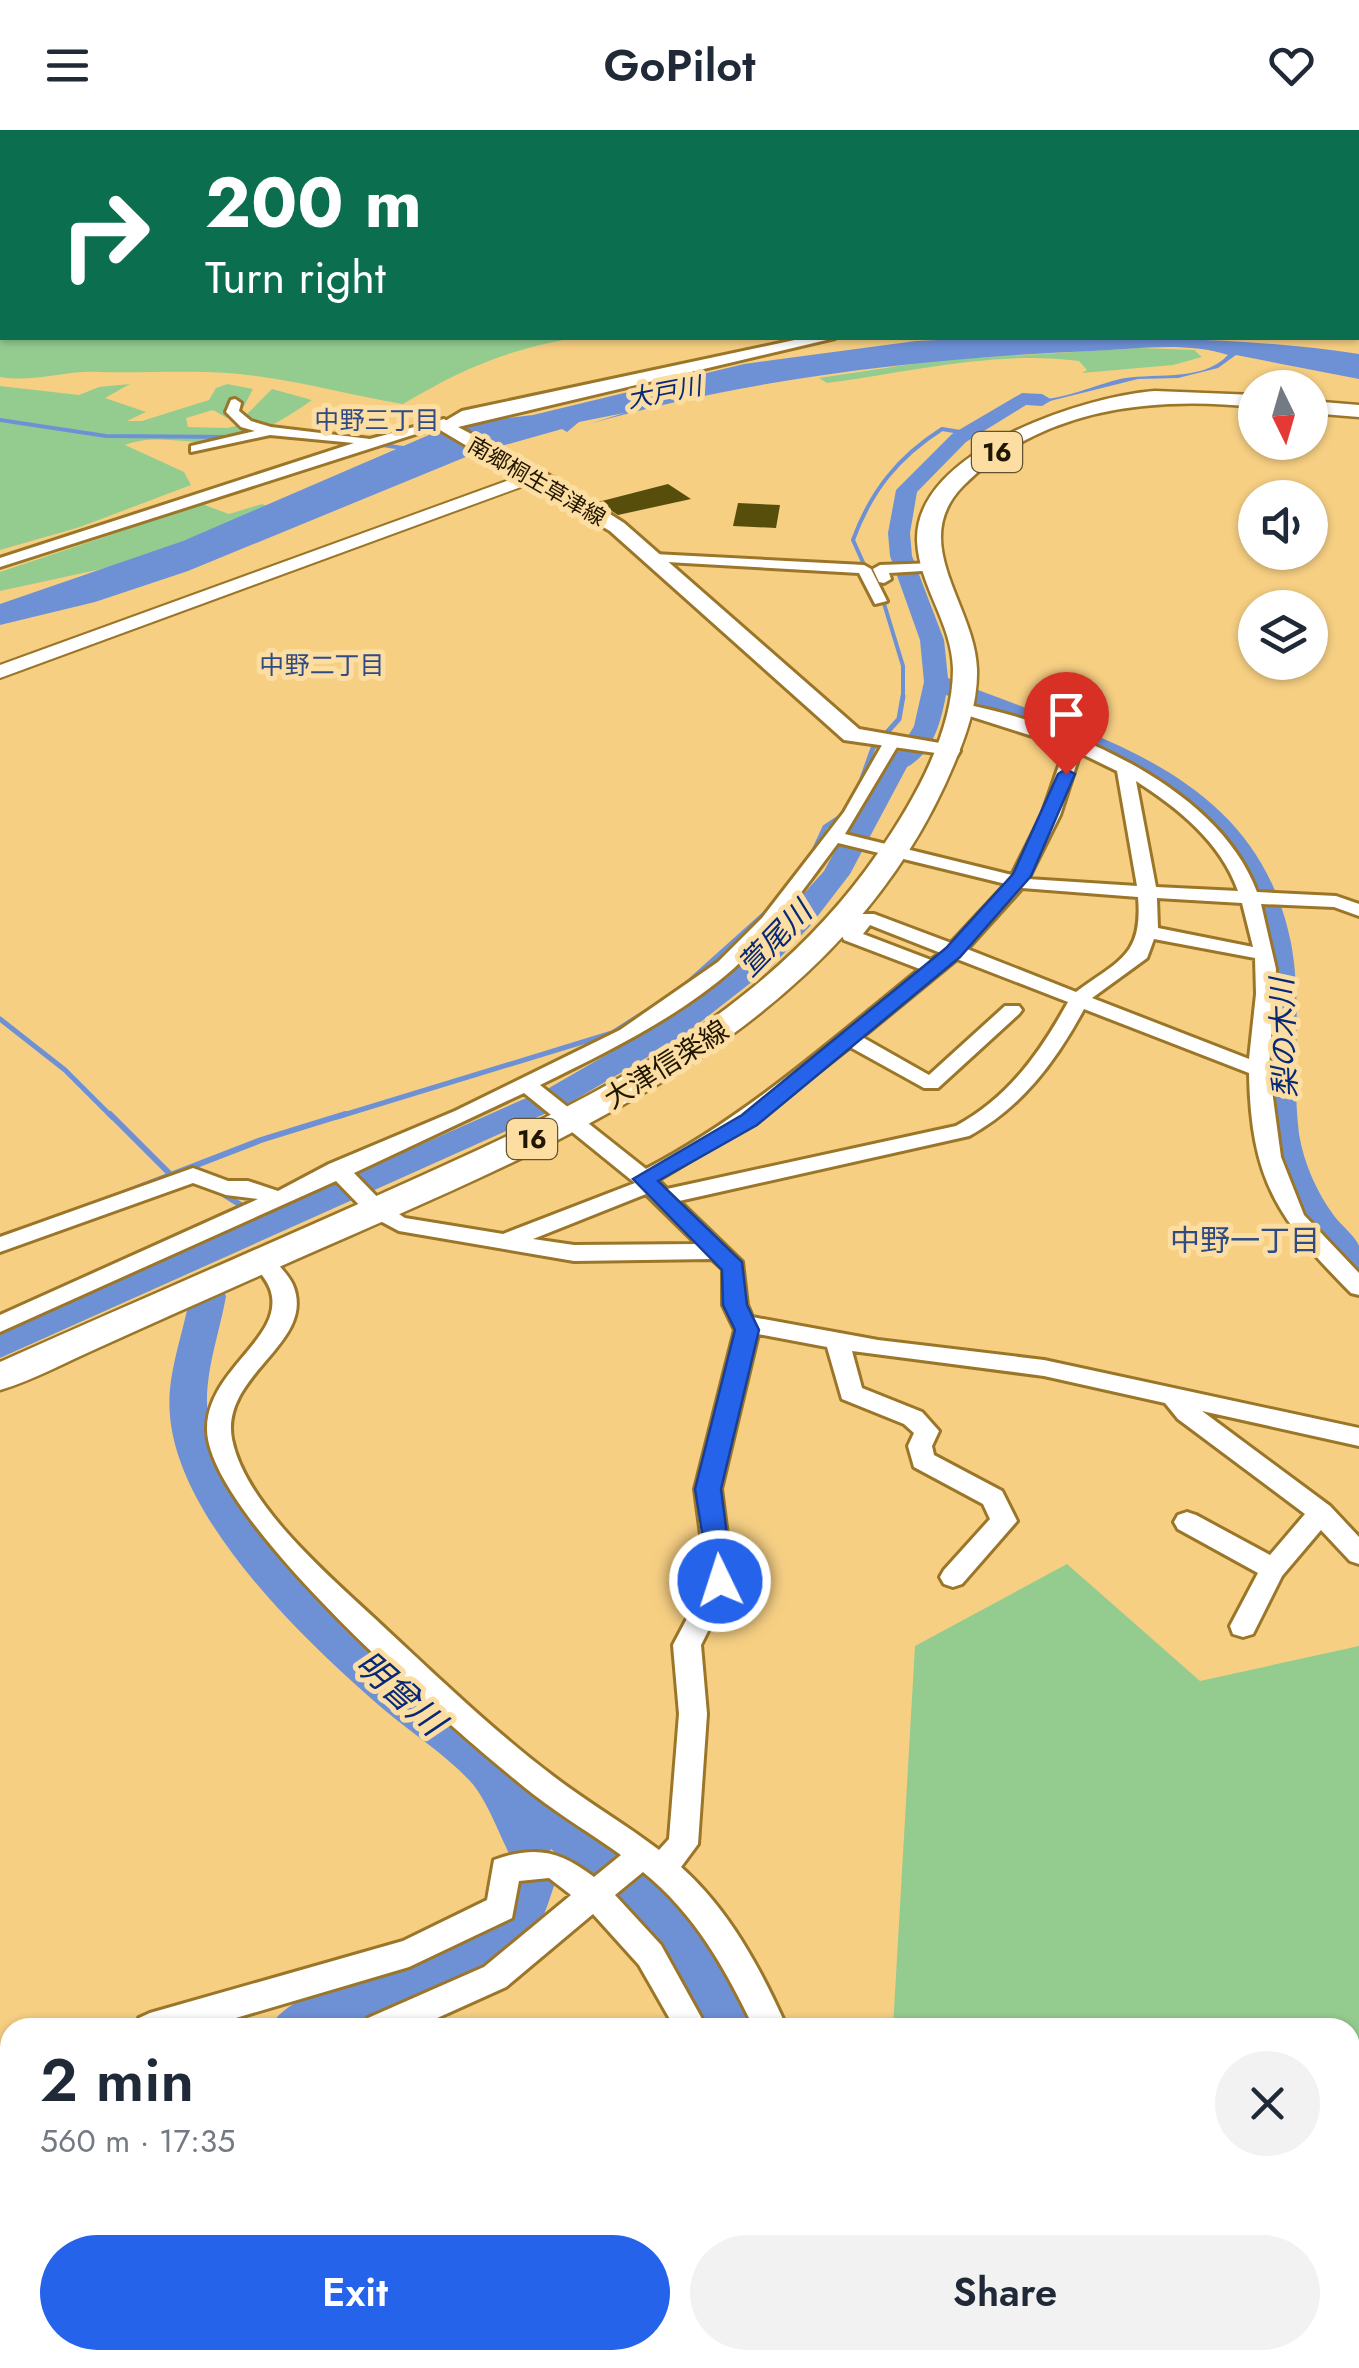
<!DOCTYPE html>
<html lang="en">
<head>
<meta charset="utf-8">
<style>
	:root { --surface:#fff; --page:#f2f2f3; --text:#1f2937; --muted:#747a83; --accent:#2563eb }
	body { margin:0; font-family:Jost,"Noto Sans JP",sans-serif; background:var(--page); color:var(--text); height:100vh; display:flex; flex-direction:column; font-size:38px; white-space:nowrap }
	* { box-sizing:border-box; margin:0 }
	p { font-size:32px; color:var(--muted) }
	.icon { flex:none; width:55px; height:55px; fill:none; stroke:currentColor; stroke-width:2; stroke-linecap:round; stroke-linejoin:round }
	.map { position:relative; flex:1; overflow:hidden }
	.side { position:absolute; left:0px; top:1888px; width:1360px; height:352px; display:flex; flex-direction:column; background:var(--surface); border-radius:30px 30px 0 0; box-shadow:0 2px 8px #0004 }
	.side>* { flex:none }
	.top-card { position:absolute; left:0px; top:0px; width:1360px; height:210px; box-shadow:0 2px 8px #0004; background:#0b6e4f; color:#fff; overflow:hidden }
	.needle { width:65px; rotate:175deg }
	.buttons { position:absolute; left:1238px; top:240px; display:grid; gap:20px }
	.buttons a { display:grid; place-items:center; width:90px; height:90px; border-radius:50%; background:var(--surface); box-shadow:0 2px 8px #0004; font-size:50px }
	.pin { position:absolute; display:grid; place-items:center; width:85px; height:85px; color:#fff; margin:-102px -42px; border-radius:50% 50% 50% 0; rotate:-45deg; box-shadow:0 0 10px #0007 }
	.pin .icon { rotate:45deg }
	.me { position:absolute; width:110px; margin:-55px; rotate:356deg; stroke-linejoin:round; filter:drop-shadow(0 0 8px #0008) }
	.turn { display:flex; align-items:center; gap:35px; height:210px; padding:0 40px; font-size:45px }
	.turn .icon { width:130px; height:130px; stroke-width:2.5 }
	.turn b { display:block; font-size:70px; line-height:85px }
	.round { display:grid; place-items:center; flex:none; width:105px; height:105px; border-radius:52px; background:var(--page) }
	.headline { display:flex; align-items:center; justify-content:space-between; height:170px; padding:0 40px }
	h1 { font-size:60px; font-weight:600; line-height:75px }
	.button { display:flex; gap:20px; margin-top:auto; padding:20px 40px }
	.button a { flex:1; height:115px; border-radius:60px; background:var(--accent); color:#fff; font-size:40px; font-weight:600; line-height:115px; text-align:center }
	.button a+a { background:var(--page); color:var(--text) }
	header { display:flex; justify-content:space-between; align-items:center; height:130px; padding:0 40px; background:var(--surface); font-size:45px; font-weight:600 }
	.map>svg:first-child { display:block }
</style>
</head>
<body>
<header><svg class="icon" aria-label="menu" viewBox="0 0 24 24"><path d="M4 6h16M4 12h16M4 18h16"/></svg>GoPilot<svg class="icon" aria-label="heart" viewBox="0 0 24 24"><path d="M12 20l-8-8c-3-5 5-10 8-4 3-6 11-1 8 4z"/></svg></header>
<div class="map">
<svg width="1359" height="2238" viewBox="0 0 1359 2238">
	<rect width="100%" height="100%" fill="#f6cf83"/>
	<g fill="#94cc90">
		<path d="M212 0H568L203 2Z"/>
		<path d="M0 59 2 208H574C506 220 462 239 403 274 338 263 273 243 206 242 171 241 135 243 99 242 65 240 34 253 0 247Z"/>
		<path d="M1139 218 1194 220 1202 227 1173 235 1082 243 1087 240 1079 231C996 220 910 242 827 253L819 248 939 230Z"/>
		<path d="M130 254 105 268 146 282 127 291H142L209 270 216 258 227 254 253 259 242 280 227 288 213 280 186 288 188 297 227 298 254 292 247 284 272 259 312 270C281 292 251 309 211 312 180 313 154 304 125 315L184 342 191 355 80 397 0 420V256L79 265 99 257Z"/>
		<path d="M202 374 229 384 262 374 271 378 120 435 0 461V442Z"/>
		<path d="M1067 1434 1200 1551 1359 1516V2097L1350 2099V1898L893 1897 915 1516Z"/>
		<path d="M10 1980V2230H238L241 2238H0V1984Z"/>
		<path d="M355 2230H560L590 2238H353Z"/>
		<path d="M1145 2230H1287L1286 2238H1165Z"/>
	</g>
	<path fill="#6e91d6" d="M983 208C1110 208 1234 205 1359 224V249L1236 225 1218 238 1178 248 1138 249 1050 271 1024 270 997 286 998 281 1024 266 1036 264 1031 270C1062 270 1087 258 1116 250 1150 241 1201 254 1228 225 1188 211 1133 219 1092 221 923 228 752 248 589 294L624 283 579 292 567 302 562 299 473 324 188 441 95 472 0 495V474L183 411 452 295 533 285 744 234 916 211Z"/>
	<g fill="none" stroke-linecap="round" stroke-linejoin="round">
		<g stroke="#6e91d6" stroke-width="4">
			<path d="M0 290 106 306 232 307"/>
			<path d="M376 314 403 318"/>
			<path d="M866 439 853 410C871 361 898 327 942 299L966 303"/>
			<path d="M882 467 903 536V569"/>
		</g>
		<g stroke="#6e91d6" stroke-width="5">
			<path d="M859 657 873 618 899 589 903 566"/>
			<path d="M810 729 825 697 843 685"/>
			<path d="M684 856 771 778"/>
			<path d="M0 889 65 940 112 987"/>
			<path d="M337 987 612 903 653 877"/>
		</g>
		<g stroke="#6e91d6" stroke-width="6">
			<path d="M110 984 171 1045"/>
			<path d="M220 1062 247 1079"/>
			<path d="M124 1063 261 1010 345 984"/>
			<path d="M258 1083 281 1090"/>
			<path d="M0 1107 23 1099"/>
		</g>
		<g fill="#6e91d6" fill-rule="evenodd">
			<path d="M338 0H354L355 2H339Z"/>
			<path d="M1022 263 1042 264 1052 270 1042 276 1026 275 966 312 917 362 910 403 912 426 944 510 948 548C1089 606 1256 638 1291 813 1303 877 1291 941 1299 1004 1304 1034 1317 1063 1335 1087 1342 1096 1356 1107 1359 1116 1359 1125 1359 1138 1359 1147 1339 1141 1327 1124 1314 1108 1295 1082 1277 1052 1269 1020 1262 991 1266 959 1267 929 1269 858 1268 775 1223 717 1155 629 1043 605 946 565 941 592 933 623 907 637L850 744 810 796 771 837 680 908 571 972 0 1228V1200L549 958 658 895 750 824 824 741 883 632 900 620 914 596 924 552 920 510 890 426 888 403 896 360 952 304Z"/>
			<path d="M208 1154 221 1157 226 1166C219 1207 201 1251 209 1293 232 1425 417 1557 517 1637 574 1683 631 1729 687 1776L715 1816 755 1898H705L681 1848 653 1806 551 1719 545 1731 537 1734 548 1738 555 1753C550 1767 546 1783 538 1796 506 1854 416 1884 354 1897 328 1902 296 1898 270 1898 291 1849 434 1842 485 1791 500 1776 507 1758 516 1738L524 1735 513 1731C500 1707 487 1669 470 1651 445 1624 410 1602 382 1578 306 1512 179 1392 170 1286 166 1246 183 1205 190 1166L195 1157Z"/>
			<path d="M900 2230H958L962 2238H904Z"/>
		</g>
	</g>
	<g fill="#564e0a">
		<path d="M668 354 691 369 618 385 598 372Z"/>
		<path d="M738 373 780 375 776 398 733 396Z"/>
	</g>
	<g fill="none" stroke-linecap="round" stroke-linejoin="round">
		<defs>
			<g id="minor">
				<path d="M1359 107V114H1358V107Z"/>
				<rect x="1358" y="148" width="1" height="7"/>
				<path d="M235 269 241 273 239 281 251 291 271 297 370 309 444 289 450 293 0 437V428L354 313 270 305 191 322V316L255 301 241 297 226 282 231 270Z"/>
				<path d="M654 424 864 435 871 439 887 471 875 474 859 443 649 431V425Z"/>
				<path d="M935 433 942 437 940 440 889 443 891 449 884 453 879 452 873 439 880 435Z"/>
				<path d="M963 574C1066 593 1218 656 1257 762L1336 766 1359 774V786L1334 777 1261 774 1276 839 1269 938 1281 1027 1304 1085 1359 1143V1165L1351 1163C1278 1089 1251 1051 1249 943L1084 879C1056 931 1022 977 969 1006L679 1071 742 1132 747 1175 752 1187 878 1210 1044 1230 1359 1298V1316L1202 1281 1330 1376 1359 1407V1434L1350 1431 1321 1400 1282 1446 1253 1504 1243 1507 1233 1504 1230 1496 1258 1443 1178 1399 1174 1392 1178 1385 1187 1382 1196 1385 1270 1425 1305 1384 1178 1289 1165 1273 1044 1246 852 1221 862 1258 922 1282 939 1301 932 1316 934 1325 1002 1361 1017 1391 962 1454 953 1457 944 1454 940 1447 944 1440 990 1389 983 1374 914 1337 908 1316 914 1303 904 1294 842 1269 827 1217 758 1204 721 1359 733 1451 701 1515 707 1584 698 1714 681 1737C729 1780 761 1839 787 1898H754C725 1838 695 1784 643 1742L615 1765 661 1815 707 1898H675L639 1835 593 1784 506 1857 415 1898H363L368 1888 484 1837 571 1765 549 1748 519 1751 512 1788 409 1837 202 1898H134L139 1888 150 1883 403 1811 487 1770 494 1730C536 1715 560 1721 594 1747L621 1725C592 1704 561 1686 533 1664 460 1606 209 1390 207 1300 206 1240 284 1209 271 1162 268 1150 257 1140 251 1130L254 1125H270C277 1134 288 1144 293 1155 317 1213 220 1244 232 1309 246 1379 338 1453 388 1501 442 1551 495 1602 553 1646 587 1672 625 1694 659 1720L669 1709 679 1584 673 1515 707 1451 695 1359 735 1200 723 1175V1139L712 1129 574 1131 399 1101 369 1085 336 1051 0 1202V1185L258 1069 226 1065 193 1053 0 1122V1107L193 1038 228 1051H248L278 1061 329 1034 455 981 620 900 718 832 762 788 844 682 886 608 892 607 900 612 845 704 1012 745 1042 685 1063 624 1048 611 957 582 955 579ZM1080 623 1117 641 1137 756 1028 749 1060 685ZM1136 651C1178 678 1221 712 1238 761L1156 757ZM838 713 1006 754 951 813 874 784H860L842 806 844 810 920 839C831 911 747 986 646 1039L540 955C607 922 677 888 733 839 774 802 805 757 838 713ZM1022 758 1138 767C1143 826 1119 830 1076 862L967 819ZM1157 768 1242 773 1253 817 1158 798ZM870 795 880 799 941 823 931 830 863 804ZM1154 809 1255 828 1256 864 1249 929 1092 868 1147 828ZM957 829 1068 872C1040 923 1008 968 956 996L667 1059 658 1050 753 993 850 917 924 958H938L1019 884 1022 880 1019 876H1005L929 945 862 907ZM524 963 635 1053 503 1104 405 1088 385 1075 354 1043ZM646 1064 697 1114 574 1115 533 1109Z"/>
				<path d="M10 1927V1957L0 1960V1930Z"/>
				<path d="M10 2002V2038L0 2042V2006Z"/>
				<path d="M959 2230H997L1001 2238H963Z"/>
			</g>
			<g id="tertiary">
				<rect x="1358" y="48" width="1" height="8"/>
				<path d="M531 342 539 347 537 351 0 548V535Z"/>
			</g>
			<path id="secondary" d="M804 208H835L458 297 557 350 624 393 859 599 957 616 960 621 957 626 844 610 610 401 435 297 462 281Z"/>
			<g id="primary">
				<path d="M1155 261 1255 265V277C1152 266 1041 278 963 356 907 413 975 475 977 539 978 571 967 604 954 634 837 916 527 1026 270 1141 212 1167 155 1192 98 1218 66 1232 34 1250 0 1260V1232C127 1175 256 1120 383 1063 568 980 759 896 878 723 914 671 953 603 953 539 952 493 919 456 917 411 914 321 1085 266 1155 261Z"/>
				<path d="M1310 271 1359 275V287L1310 283Z"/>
			</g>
		</defs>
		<use href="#minor" stroke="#9b7628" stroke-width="6"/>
		<use href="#tertiary" stroke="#9b7628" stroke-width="4"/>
		<use href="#secondary" stroke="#9b7628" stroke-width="6"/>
		<use href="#primary" stroke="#9b7628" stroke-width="5"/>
		<use href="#minor" fill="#fff" fill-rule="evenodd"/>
		<use href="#tertiary" fill="#fff" fill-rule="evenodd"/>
		<use href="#secondary" fill="#fff" fill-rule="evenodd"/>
		<use href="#primary" fill="#fff" fill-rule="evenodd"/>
	</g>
	<path fill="#2563eb" stroke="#184099" stroke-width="2.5" d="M1066 639 1075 644 1031 746 960 827 757 995 658 1051 742 1132 747 1175 759 1200 721 1359 733 1451 729 1458H711L695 1359 735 1200 723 1175 722 1140 633 1049 742 985 946 818 1013 744 1058 644Z"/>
	<g text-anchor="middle" stroke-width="10" stroke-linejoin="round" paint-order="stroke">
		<g font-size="22" fill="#211601" stroke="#fddea2">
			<text transform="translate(537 351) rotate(30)" y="8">南郷桐生草津線</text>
		</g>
		<g font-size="25" font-style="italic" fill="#072978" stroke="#fddea2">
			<text transform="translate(664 262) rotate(-11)" y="9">大戸川</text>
		</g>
		<g font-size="25" fill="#304b84" stroke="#fddea2">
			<text x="377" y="299">中野三丁目</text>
			<text x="322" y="544">中野二丁目</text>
		</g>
		<g fill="#fddea2" stroke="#635231" stroke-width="2.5">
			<rect x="972" y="302" width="50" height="40" rx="8"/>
			<rect x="507" y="989" width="50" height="40" rx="8"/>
		</g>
		<g font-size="25" font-weight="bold" fill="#211601">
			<text x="997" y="331">16</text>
			<text x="532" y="1018">16</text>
		</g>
		<g font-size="28" fill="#211601" stroke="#fddea2">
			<text transform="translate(666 934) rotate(-32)" y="10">大津信楽線</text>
		</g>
		<g font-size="30" font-style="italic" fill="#072978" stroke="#fddea2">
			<text transform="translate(775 809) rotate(-46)" y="10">萱尾川</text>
			<text transform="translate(1284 908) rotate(-92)" y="10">梨の木川</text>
		</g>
		<g font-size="30" fill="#304b84" stroke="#fddea2">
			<text x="1245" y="1121">中野一丁目</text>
		</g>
		<g font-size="35" font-style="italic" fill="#072978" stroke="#fddea2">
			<text transform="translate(400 1563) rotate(42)" y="12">明曾川</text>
		</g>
	</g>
</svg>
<div class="buttons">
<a><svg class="needle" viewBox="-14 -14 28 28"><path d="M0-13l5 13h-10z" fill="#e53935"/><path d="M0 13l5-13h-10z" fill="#747a83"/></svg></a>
<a><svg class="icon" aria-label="sound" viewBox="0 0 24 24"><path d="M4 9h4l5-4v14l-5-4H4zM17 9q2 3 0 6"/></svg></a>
<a><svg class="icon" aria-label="layers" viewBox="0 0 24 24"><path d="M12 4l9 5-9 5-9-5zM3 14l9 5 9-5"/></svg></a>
</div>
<div class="pin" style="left:1066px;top:644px;background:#d93025"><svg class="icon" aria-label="arrive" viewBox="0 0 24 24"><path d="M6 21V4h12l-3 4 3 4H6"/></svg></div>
<svg class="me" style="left:720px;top:1451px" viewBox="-20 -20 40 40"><circle r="17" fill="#2563eb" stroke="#fff" stroke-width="3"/><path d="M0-11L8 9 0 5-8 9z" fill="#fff"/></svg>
<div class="top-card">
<div class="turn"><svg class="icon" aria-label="right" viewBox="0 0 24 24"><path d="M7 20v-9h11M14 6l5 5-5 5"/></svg><div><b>200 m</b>Turn right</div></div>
</div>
<section class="side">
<div class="headline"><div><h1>2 min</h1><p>560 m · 17:35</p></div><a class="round"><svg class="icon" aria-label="close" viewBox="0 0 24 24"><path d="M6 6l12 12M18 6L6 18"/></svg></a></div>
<div class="button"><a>Exit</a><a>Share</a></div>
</section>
</div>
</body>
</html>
